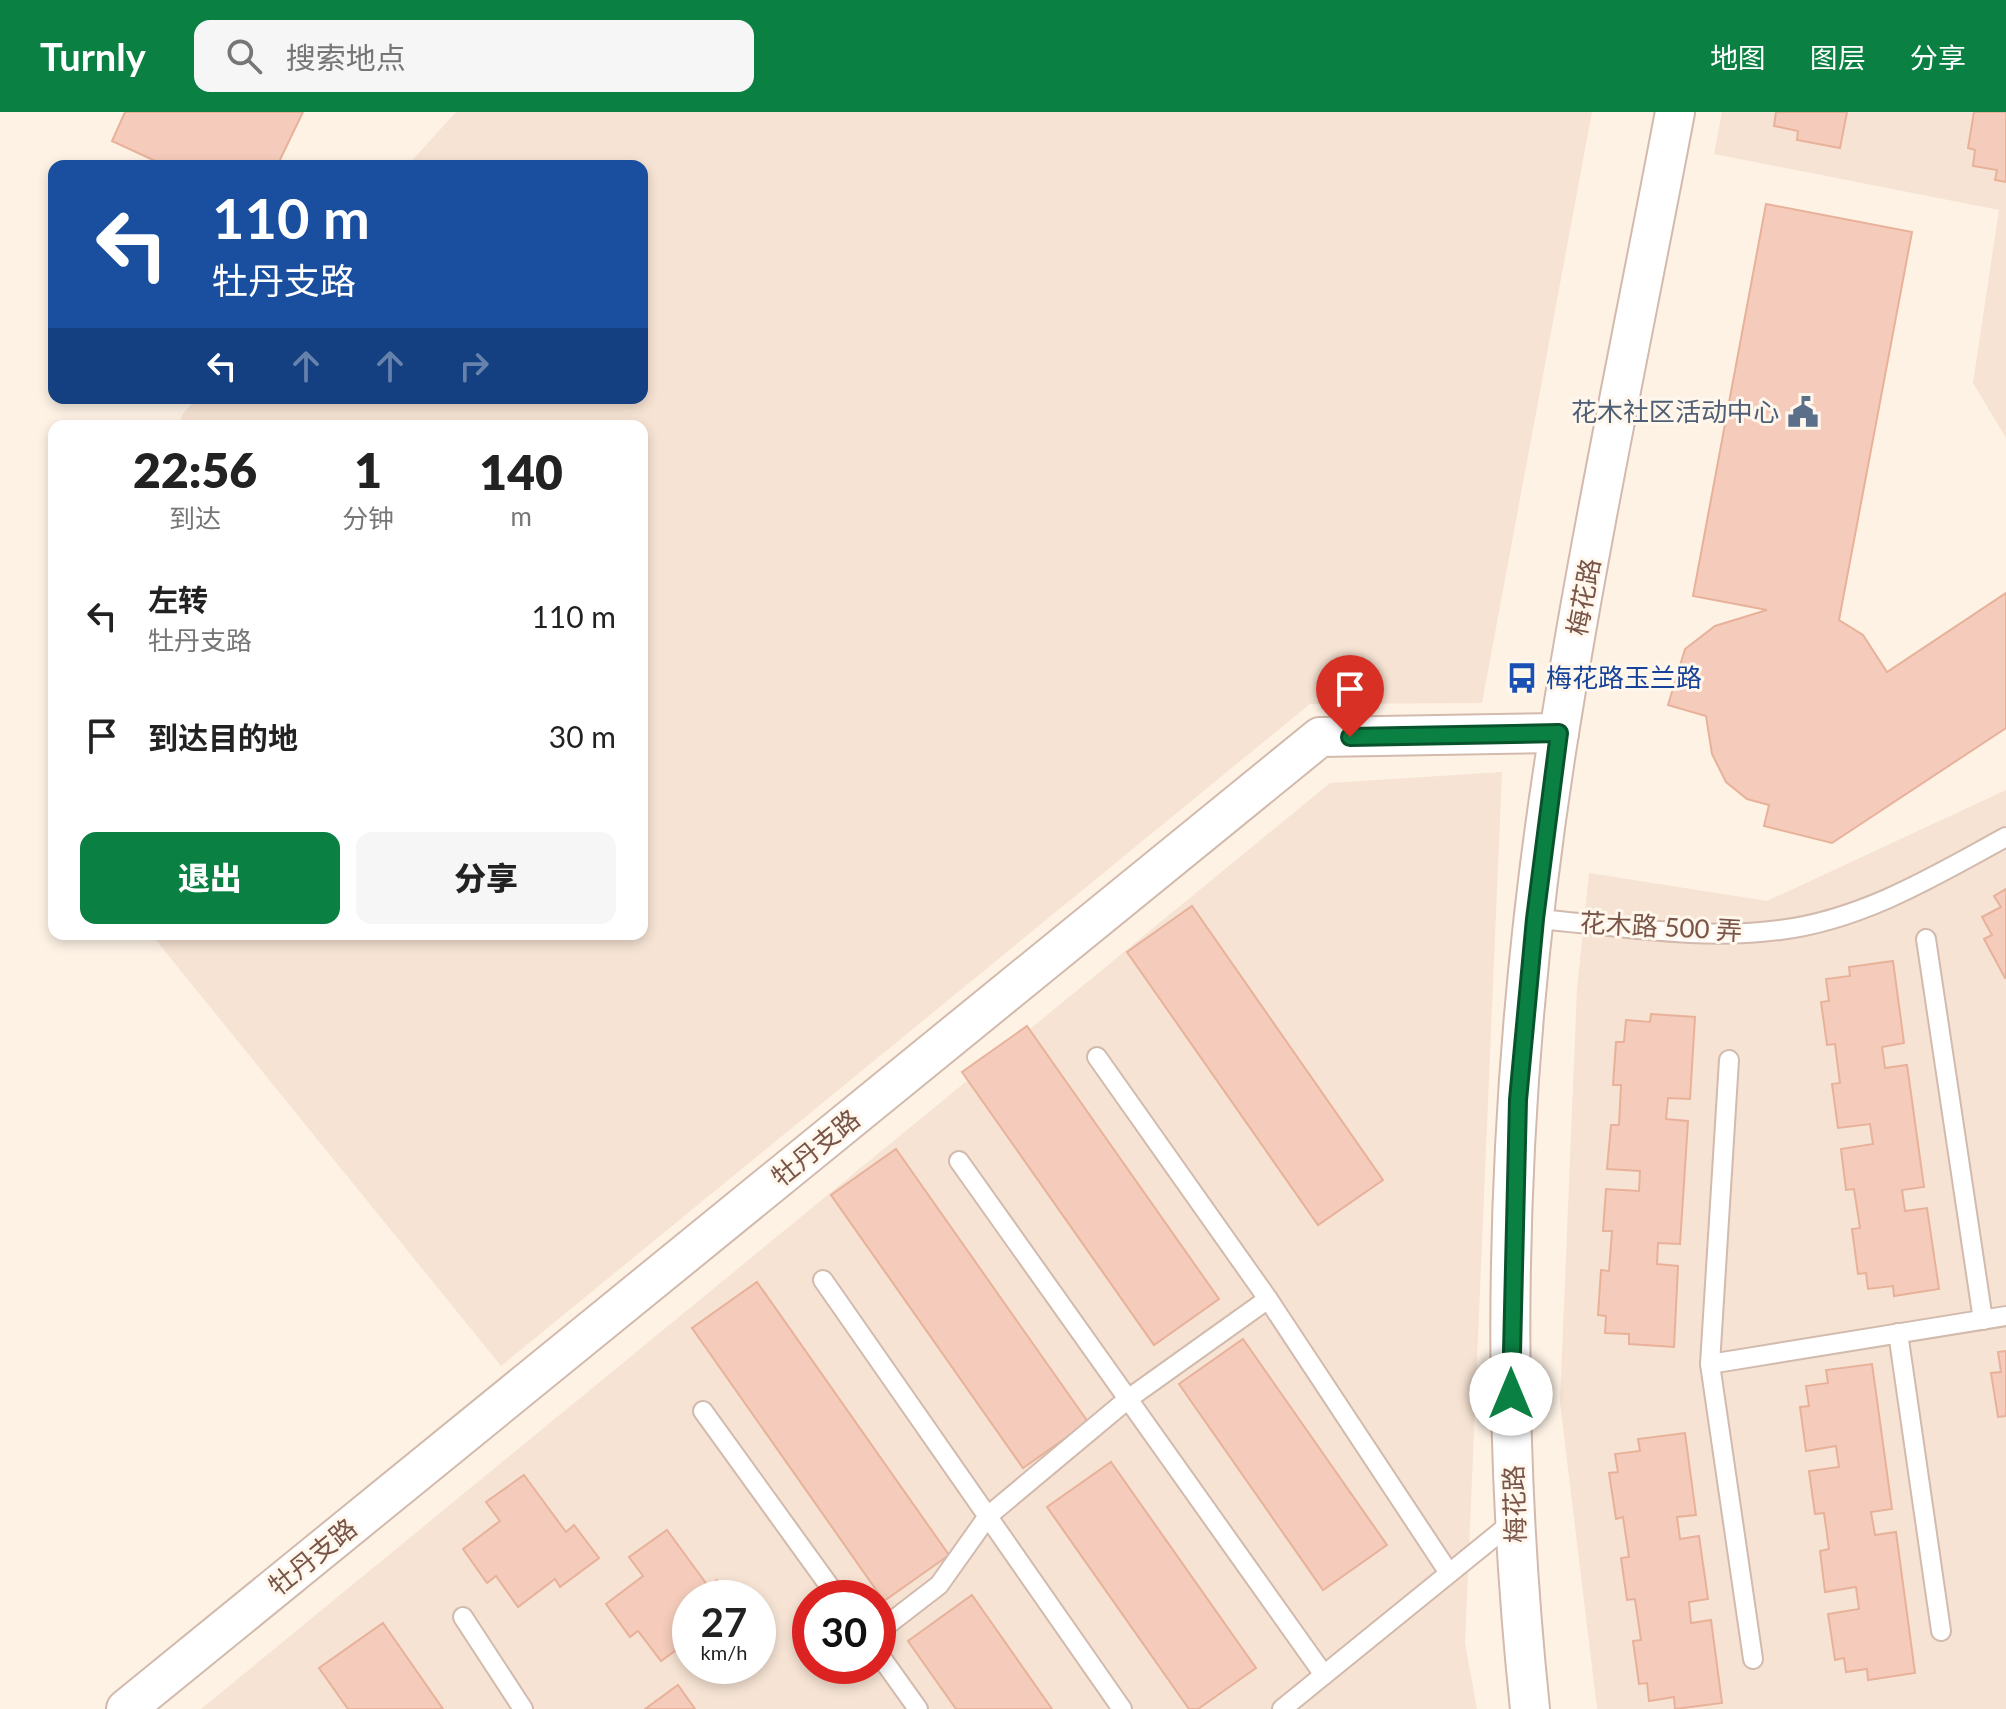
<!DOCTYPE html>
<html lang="zh">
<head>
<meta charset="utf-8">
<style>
	:root { --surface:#fff; --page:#f6f6f6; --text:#222; --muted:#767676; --accent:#0b8043 }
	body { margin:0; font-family:Lato,"Noto Sans SC",sans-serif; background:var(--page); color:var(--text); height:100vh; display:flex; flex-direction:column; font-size:30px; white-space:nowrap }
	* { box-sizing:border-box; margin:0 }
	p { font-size:26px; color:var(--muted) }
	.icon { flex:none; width:44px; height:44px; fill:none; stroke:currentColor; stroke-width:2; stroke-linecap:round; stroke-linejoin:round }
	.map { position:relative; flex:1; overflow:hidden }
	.drawer { position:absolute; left:48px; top:308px; width:600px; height:520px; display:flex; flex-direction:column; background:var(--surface); border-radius:16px; box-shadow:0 4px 12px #0003 }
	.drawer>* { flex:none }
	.guide { position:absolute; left:48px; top:48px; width:600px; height:244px; border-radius:16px; box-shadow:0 4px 12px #0003; background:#1a4fa0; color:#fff; overflow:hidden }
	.speed { position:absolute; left:672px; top:1468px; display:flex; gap:16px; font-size:40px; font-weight:700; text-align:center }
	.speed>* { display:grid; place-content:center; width:104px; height:104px; border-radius:50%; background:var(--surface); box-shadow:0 4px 12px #0003; line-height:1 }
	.speed small { font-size:20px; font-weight:400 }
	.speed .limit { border:12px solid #d22; background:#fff; color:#111 }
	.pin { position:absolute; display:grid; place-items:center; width:68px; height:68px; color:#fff; margin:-82px -34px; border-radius:50% 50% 50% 0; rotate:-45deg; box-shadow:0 0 8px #0007 }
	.pin .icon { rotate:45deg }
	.me { position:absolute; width:88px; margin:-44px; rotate:0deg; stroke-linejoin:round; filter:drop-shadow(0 0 6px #0008) }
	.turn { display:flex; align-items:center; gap:28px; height:168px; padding:0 32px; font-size:36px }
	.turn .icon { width:104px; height:104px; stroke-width:2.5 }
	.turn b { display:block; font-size:56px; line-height:68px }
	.lanes { display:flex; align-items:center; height:76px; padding:0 32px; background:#0003; justify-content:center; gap:40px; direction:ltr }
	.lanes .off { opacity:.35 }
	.eta { display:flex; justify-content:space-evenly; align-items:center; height:136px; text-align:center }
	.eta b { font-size:48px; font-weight:800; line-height:56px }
	.button { display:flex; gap:16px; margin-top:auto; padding:16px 32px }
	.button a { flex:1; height:92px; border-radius:16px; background:var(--accent); color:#fff; font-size:32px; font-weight:800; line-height:92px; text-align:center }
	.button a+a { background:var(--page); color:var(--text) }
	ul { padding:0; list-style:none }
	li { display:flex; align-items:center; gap:24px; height:120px; padding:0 32px }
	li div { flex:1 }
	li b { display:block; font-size:30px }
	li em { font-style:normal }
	header { display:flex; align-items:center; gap:48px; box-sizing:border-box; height:112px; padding:0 40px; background:var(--accent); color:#fff }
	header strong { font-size:38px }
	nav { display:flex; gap:44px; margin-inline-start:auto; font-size:28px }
	.search { width:560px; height:72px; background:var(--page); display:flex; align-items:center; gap:20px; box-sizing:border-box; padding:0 28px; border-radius:16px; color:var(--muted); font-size:30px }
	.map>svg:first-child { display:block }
</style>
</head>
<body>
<header>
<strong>Turnly</strong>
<div class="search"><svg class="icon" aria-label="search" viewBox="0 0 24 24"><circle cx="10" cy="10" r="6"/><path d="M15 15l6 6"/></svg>搜索地点</div>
<nav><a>地图</a><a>图层</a><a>分享</a></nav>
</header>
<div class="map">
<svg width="2006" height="1597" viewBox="0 0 2006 1597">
	<rect width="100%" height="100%" fill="#fef2e5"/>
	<g fill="#f6e3d3" fill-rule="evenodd">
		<path d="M456 0H1592L1482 591 1310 592 501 1254 151 822H642V314H180L182 303 197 286H642V54H407Z"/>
		<path d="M1722 0H2006V326L1973 271 1999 98 1714 42Z"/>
		<path d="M1502 660 1465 1531 1477 1597H201L1330 671ZM690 1486H758V1554H690ZM810 1486H878V1554H810Z"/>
		<path d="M2006 678V1597H1597L1560 1290 1577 877 1589 761 1767 789Z"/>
	</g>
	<g fill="#f5ccbb" stroke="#e8b19a" stroke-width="2">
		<path d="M125 0H303L277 54H166L112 29Z"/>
		<path d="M1776 0H1847L1840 36 1797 28 1798 19 1774 14Z"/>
		<path d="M1974 0H2006V70L1995 68 1997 58 1973 54 1975 38 1968 36Z"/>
		<path d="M1766 92 1912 120 1839 508 1863 523 1887 560 2006 481V616L1832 731 1764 714 1769 693 1747 687 1726 670 1712 642 1706 604 1668 593 1685 537 1715 514 1767 498 1693 484Z"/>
		<path d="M2006 777V866H2005L1984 827 1992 823 1982 805 2001 795 1994 784Z"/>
		<path d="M1192 794 1383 1068 1318 1113 1127 840Z"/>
		<path d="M1893 849 1904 931 1882 935 1885 956 1907 953 1924 1075 1902 1078 1905 1099 1927 1096 1939 1177 1894 1184 1893 1174 1868 1177 1866 1161 1858 1162 1852 1117 1860 1116 1854 1077 1846 1078 1841 1037 1873 1032 1870 1012 1838 1016 1832 972 1840 971 1835 932 1827 933 1821 890 1829 889 1826 867 1850 864 1849 855Z"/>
		<path d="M1651 902 1695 905 1690 987 1668 986 1666 1007 1688 1009 1680 1132 1658 1131 1657 1152 1678 1154 1674 1235 1629 1232V1222L1605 1221 1606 1204 1598 1203 1601 1158 1609 1159 1612 1119H1603L1606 1077 1639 1079 1640 1059 1607 1057 1611 1013H1619L1621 973H1613L1616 930H1624L1626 908 1650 910Z"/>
		<path d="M1027 914 1219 1187 1154 1233 962 960Z"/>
		<path d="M896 1037 1088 1310 1023 1356 831 1083Z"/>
		<path d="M757 1170 949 1443 884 1489 692 1216Z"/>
		<path d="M1243 1227 1387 1433 1323 1478 1179 1272Z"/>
		<path d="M2006 1239V1304L1998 1305 1991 1261 2001 1260 1998 1240Z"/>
		<path d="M1872 1252 1892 1397 1871 1400 1875 1423 1896 1420 1915 1561 1868 1568 1867 1557 1846 1560 1844 1546 1835 1548 1828 1502 1859 1497 1856 1475 1825 1480 1820 1439 1829 1437 1824 1401 1815 1402 1809 1359 1839 1355 1836 1334 1806 1339 1800 1295 1809 1294 1806 1274 1828 1271 1826 1258Z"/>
		<path d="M1685 1321 1696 1403 1677 1405 1680 1427 1699 1424 1708 1487 1689 1490 1691 1511 1711 1508 1722 1591 1675 1597 1674 1585 1649 1589 1647 1571 1639 1572 1633 1529 1641 1528 1635 1487 1627 1488 1621 1446 1629 1445 1623 1405 1616 1407 1609 1361 1618 1360 1615 1342 1640 1339 1638 1327Z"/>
		<path d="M1111 1350 1256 1556 1198 1597H1189L1047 1395Z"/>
		<path d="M524 1363 566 1420 574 1413 599 1446 560 1475 555 1467 518 1495 496 1464 487 1471 463 1437 500 1409 486 1390Z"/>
		<path d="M667 1418 708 1474 717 1468 731 1486H690V1528L661 1549 638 1519 630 1525 606 1492 643 1464 629 1445Z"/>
		<path d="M972 1483 1052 1597H956L908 1529Z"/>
		<path d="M383 1511 443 1597H348L319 1556Z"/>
		<path d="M678 1573 695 1597H645Z"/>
	</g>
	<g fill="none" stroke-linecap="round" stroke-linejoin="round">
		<defs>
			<g id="lane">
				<path d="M1535 807C1615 813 1700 829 1780 818 1862 808 1935 764 2006 725"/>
				<path d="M1926 827 1983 1208"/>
				<path d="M1097 945 1268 1187 1449 1461"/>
				<path d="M1729 948 1710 1252 1753 1547"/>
				<path d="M959 1049 1324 1563"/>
				<path d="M823 1168 1122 1597"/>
				<path d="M1898 1221 1941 1519"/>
				<path d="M1710 1252 2006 1204"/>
				<path d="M703 1299 838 1486"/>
				<path d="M463 1505 523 1597"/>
				<path d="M878 1520 939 1473 988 1404 1128 1287 1268 1187"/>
				<path d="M878 1541 918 1597"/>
				<path d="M1282 1597 1515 1408"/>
			</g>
			<g id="street">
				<path d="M126 1597 1320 625 1559 621"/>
				<path d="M1530 1597C1496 1273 1507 943 1559 621 1592 413 1636 207 1675 0"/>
			</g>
		</defs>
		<use href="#lane" stroke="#d2baad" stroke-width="22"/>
		<use href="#street" stroke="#d2baad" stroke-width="42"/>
		<use href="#lane" stroke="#fff" stroke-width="18"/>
		<use href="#street" stroke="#fff" stroke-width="38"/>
	</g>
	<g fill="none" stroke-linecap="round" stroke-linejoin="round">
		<defs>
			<path id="route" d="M1350 625 1559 621 1535 807 1518 988 1511 1282"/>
		</defs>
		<use href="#route" stroke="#07532c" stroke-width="20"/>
		<use href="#route" stroke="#0b8043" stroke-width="14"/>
	</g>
	<defs>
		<symbol id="civic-bare" viewBox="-9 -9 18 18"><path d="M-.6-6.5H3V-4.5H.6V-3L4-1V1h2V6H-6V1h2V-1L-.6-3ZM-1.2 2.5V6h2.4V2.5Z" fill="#5c6f8a" stroke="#fff6ec" stroke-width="2.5" paint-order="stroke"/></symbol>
		<symbol id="bus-bare" viewBox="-9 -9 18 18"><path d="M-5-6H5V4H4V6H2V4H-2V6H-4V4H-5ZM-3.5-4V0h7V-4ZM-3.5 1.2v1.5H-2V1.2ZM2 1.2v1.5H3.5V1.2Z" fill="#1a4fb4" stroke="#fff6ec" stroke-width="2.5" paint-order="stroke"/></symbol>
	</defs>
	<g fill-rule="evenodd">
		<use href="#civic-bare" x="1781" y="278" width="44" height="44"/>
		<use href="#bus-bare" x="1500" y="544" width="44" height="44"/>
	</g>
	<g text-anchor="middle" stroke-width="6" stroke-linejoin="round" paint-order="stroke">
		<g font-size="26" fill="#4e5e75" stroke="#fff6ec" text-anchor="end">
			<text x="1779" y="309">花木社区活动中心</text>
		</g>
		<g font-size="26" fill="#785548" stroke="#fff6ec">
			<text transform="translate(1584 485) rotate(-79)" y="9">梅花路</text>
			<text transform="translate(1661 815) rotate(3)" y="9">花木路 500 弄</text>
			<text transform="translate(816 1036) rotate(-39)" y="9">牡丹支路</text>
			<text transform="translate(1515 1392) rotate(-92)" y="9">梅花路</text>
			<text transform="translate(313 1445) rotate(-39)" y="9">牡丹支路</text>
		</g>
		<g font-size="26" fill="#164399" stroke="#fff6ec" text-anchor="start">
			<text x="1546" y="575">梅花路玉兰路</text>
		</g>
	</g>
</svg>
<div class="speed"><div>27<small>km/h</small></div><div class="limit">30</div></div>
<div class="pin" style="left:1350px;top:625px;background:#d93025"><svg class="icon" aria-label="arrive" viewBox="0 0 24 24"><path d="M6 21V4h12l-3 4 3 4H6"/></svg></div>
<svg class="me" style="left:1511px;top:1282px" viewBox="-20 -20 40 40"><circle r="19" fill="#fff"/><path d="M0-13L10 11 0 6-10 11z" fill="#0b8043"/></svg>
<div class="guide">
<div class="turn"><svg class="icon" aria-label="left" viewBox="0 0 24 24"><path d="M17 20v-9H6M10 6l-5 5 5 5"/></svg><div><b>110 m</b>牡丹支路</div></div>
<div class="lanes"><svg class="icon" aria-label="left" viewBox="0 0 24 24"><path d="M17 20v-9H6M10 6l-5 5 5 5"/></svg><svg class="icon off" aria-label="ahead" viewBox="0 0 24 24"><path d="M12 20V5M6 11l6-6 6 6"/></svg><svg class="icon off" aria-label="ahead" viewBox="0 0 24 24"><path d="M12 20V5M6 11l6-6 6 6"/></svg><svg class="icon off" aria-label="right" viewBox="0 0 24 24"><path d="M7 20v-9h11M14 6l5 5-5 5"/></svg></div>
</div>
<section class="drawer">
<div class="eta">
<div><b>22:56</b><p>到达</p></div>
<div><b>1</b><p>分钟</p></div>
<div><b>140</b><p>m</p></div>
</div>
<ul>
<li><svg class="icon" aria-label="left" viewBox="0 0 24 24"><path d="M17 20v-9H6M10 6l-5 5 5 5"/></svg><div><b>左转</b><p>牡丹支路</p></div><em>110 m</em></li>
<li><svg class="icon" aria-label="arrive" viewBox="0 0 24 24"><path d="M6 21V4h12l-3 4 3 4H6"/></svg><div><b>到达目的地</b></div><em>30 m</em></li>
</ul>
<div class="button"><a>退出</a><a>分享</a></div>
</section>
</div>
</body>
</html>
